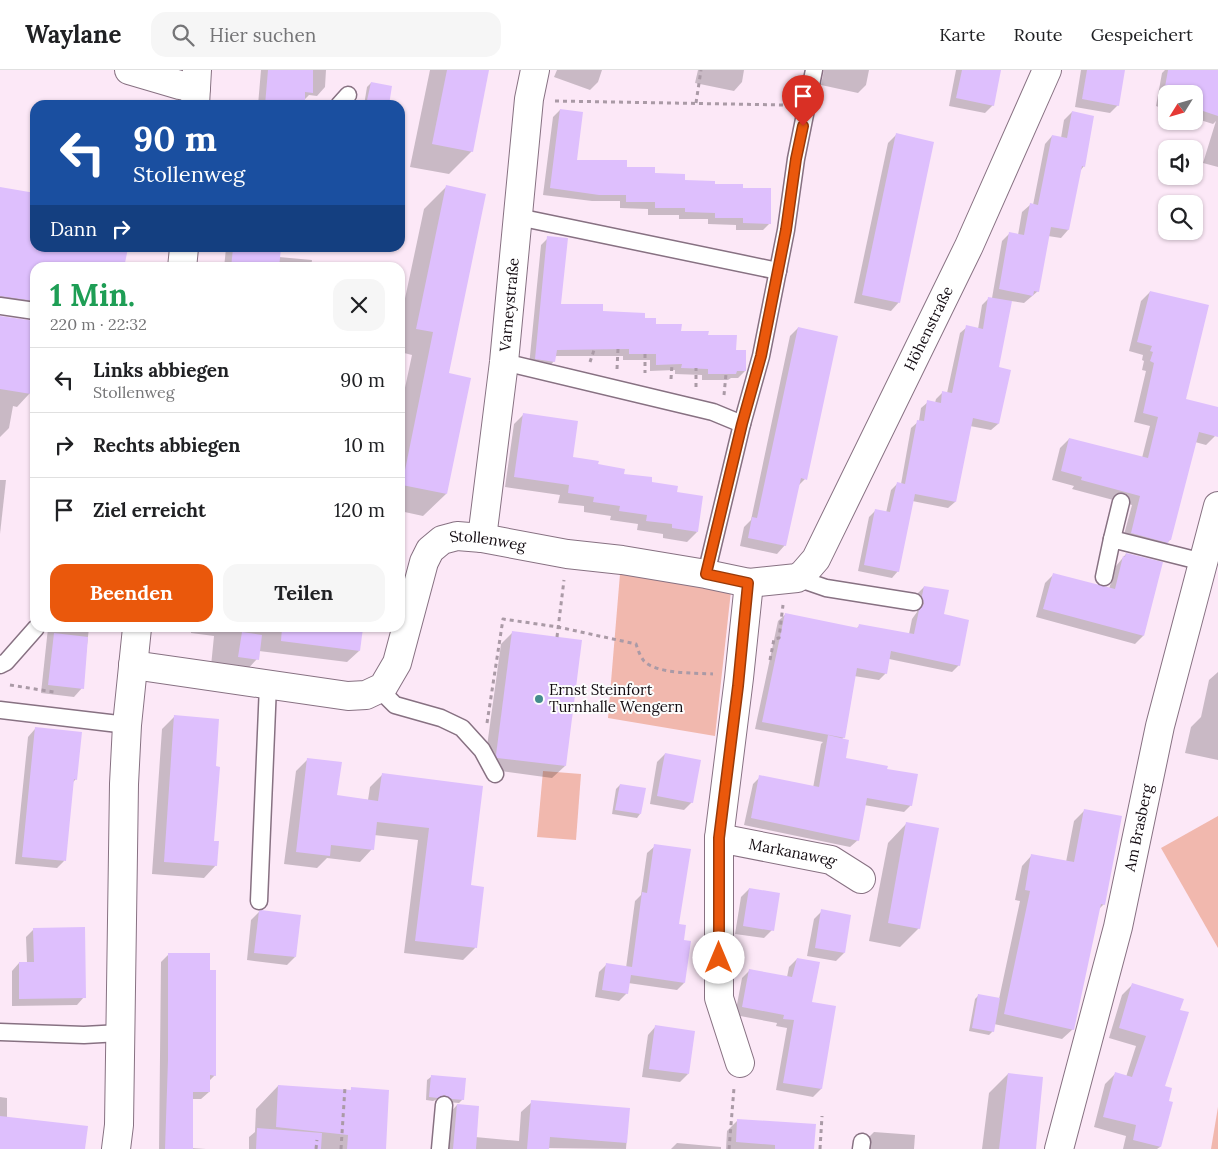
<!DOCTYPE html>
<html lang="de">
<head>
<meta charset="utf-8">
<style>
	:root { --surface:#fff; --page:#f6f6f6; --text:#202124; --muted:#757577; --line:#e0e0e0; --accent:#ea580c }
	body { margin:0; font-family:Lora,serif; background:var(--page); color:var(--text); height:100vh; display:flex; flex-direction:column; font-size:19px; white-space:nowrap }
	* { box-sizing:border-box; margin:0 }
	p { font-size:16px; color:var(--muted) }
	.icon { flex:none; width:28px; height:28px; fill:none; stroke:currentColor; stroke-width:2; stroke-linecap:round; stroke-linejoin:round }
	.map { position:relative; flex:1; overflow:hidden }
	.drawer { position:absolute; left:30px; top:192px; width:375px; height:370px; display:flex; flex-direction:column; background:var(--surface); border-radius:15px; box-shadow:0 1px 4px #0004 }
	.drawer>* { flex:none }
	.guide { position:absolute; left:30px; top:30px; width:375px; height:152px; border-radius:15px; box-shadow:0 1px 4px #0004; background:#1a4fa0; color:#fff; overflow:hidden }
	.needle { width:32px; rotate:233deg }
	.fabs { position:absolute; left:1158px; top:15px; display:grid; gap:10px }
	.fabs a { display:grid; place-items:center; width:45px; height:45px; border-radius:10px; background:var(--surface); box-shadow:0 1px 4px #0004; font-size:25px }
	.pin { position:absolute; display:grid; place-items:center; width:42px; height:42px; color:#fff; margin:-51px -21px; border-radius:50% 50% 50% 0; rotate:-45deg; box-shadow:0 0 5px #0007 }
	.pin .icon { rotate:45deg }
	.me { position:absolute; width:55px; margin:-28px; rotate:0deg; stroke-linejoin:round; filter:drop-shadow(0 0 4px #0008) }
	.turn { display:flex; align-items:center; gap:18px; height:105px; padding:0 20px; font-size:22px }
	.turn .icon { width:65px; height:65px; stroke-width:2.5 }
	.turn b { display:block; font-size:35px; line-height:42px }
	.then { display:flex; align-items:center; height:48px; padding:0 20px; background:#0003; gap:10px; font-size:19px }
	.round { display:grid; place-items:center; flex:none; width:52px; height:52px; border-radius:15px; background:var(--page) }
	.overview { display:flex; align-items:center; justify-content:space-between; height:85px; padding:0 20px }
	h1 { font-size:30px; font-weight:700; line-height:38px; color:#1e9e55 }
	.cta { display:flex; gap:10px; margin-top:auto; padding:10px 20px }
	.cta a { flex:1; height:58px; border-radius:15px; background:var(--accent); color:#fff; font-size:20px; font-weight:700; line-height:58px; text-align:center }
	.cta a+a { background:var(--page); color:var(--text) }
	ul { padding:0; list-style:none }
	li { display:flex; align-items:center; gap:15px; height:65px; padding:0 20px; border-top:1px solid var(--line) }
	li div { flex:1 }
	li b { display:block; font-size:19px }
	li em { font-style:normal }
	header { display:flex; align-items:center; gap:30px; box-sizing:border-box; height:70px; padding:0 25px; background:var(--surface); border-bottom:1px solid var(--line) }
	header strong { font-size:24px }
	nav { display:flex; gap:28px; margin-inline-start:auto; font-size:18px }
	.search { width:350px; height:45px; background:var(--page); display:flex; align-items:center; gap:12px; box-sizing:border-box; padding:0 18px; border-radius:15px; color:var(--muted); font-size:19px }
	.map>svg:first-child { display:block }
</style>
</head>
<body>
<header>
<strong>Waylane</strong>
<div class="search"><svg class="icon" aria-label="search" viewBox="0 0 24 24"><circle cx="10" cy="10" r="6"/><path d="M15 15l6 6"/></svg>Hier suchen</div>
<nav><a>Karte</a><a>Route</a><a>Gespeichert</a></nav>
</header>
<div class="map">
<svg width="1218" height="1079" viewBox="0 0 1218 1079">
	<rect width="100%" height="100%" fill="#fce8f7"/>
	<g fill="#f1b8ae">
		<path d="M620 504 731 521 715 666 608 648Z"/>
		<path d="M543 701 581 704 576 770 537 767Z"/>
		<path d="M1218 746V878L1161 778Z"/>
		<path d="M1218 1037V1079H1211Z"/>
	</g>
	<g fill="#0003">
		<path d="M261 0H326L325 17 317 26 309 25 304 30 303 35H258Z"/>
		<path d="M430 0H488L472 81 449 104 410 97Z"/>
		<path d="M557 0H602L598 12 590 20 554 7Z"/>
		<path d="M698 0H744L742 12 734 21 695 13Z"/>
		<path d="M824 0H869L866 15 858 23 821 15Z"/>
		<path d="M956 0H1000L993 35 985 43 949 36Z"/>
		<path d="M1081 0H1124L1118 35 1110 43 1075 37Z"/>
		<path d="M1165 0H1210L1218 3V97L1203 93 1216 51 1213 54 1194 48V24H1166V40L1156 36 1162 3Z"/>
		<path d="M371 13 388 35H364L367 17Z"/>
		<path d="M560 40 576 91 625 98 684 112 742 119 770 153 763 160H736V155L708 154V149H679V145H648V139L620 138V131H592L543 125 553 47Z"/>
		<path d="M1072 42 1084 96 1080 101 1068 160 1061 168 1048 166 1038 221 1024 233 1011 231 998 298V354L991 360 970 356 955 432 948 438 912 431 898 501 892 508 858 501 869 447 875 441 886 443 891 420 897 414H901L911 358 919 351 921 338 928 332 935 333 936 329 943 322 947 323 960 263 967 257 978 259 982 235 989 228H992L1002 171 1010 163 1018 165 1022 142 1030 135H1033L1045 74 1052 66 1061 68 1064 50Z"/>
		<path d="M896 65 899 232 891 241 854 233 888 73Z"/>
		<path d="M446 117V424L423 446 400 441V341L412 285 400 282V252L424 139Z"/>
		<path d="M0 118 35 124V178H118L35 198V250L32 253 35 252V291L29 324 17 337 13 336 9 358 0 367V247L31 252 29 246 0 240Z"/>
		<path d="M548 168 560 235 644 249 655 255 680 262 707 266 735 281 745 301 738 308H731L728 310H702V305L675 304V300L650 301V290H623V286H555L554 291 548 298 529 296 541 175Z"/>
		<path d="M226 178H280L279 187 312 190 311 198H224Z"/>
		<path d="M1150 222 1185 330 1218 338V354L1215 366 1206 375 1195 372 1170 470 1158 481 1122 472 1132 435 1072 419 1074 416 1052 410 1060 378 1069 369 1142 388 1150 356 1134 352 1146 301 1142 300 1144 291 1142 290 1143 285 1129 281 1141 231Z"/>
		<path d="M798 258 805 409 797 417 785 475 777 484 740 476 744 457 751 450 790 266Z"/>
		<path d="M524 344 571 388 650 414 697 462 687 472 663 468V464L637 460 638 454 610 450 611 446 584 442V436L558 433 560 425 505 417 514 354Z"/>
		<path d="M0 410H6L0 464Z"/>
		<path d="M1126 484 1143 566 1135 574 1036 547 1045 513 1053 505 1109 519 1116 496Z"/>
		<path d="M924 517 943 545 959 595 952 602 889 589 886 603 879 610 854 606 844 667 842 669 844 689 886 700 911 735 904 742 864 735 858 770 850 777 744 755 753 714 760 707 813 718 821 674 823 672 755 659 778 551 786 544 856 559 859 556 909 564 912 549 917 542 915 534 917 524Z"/>
		<path d="M48 558H89L82 618 74 627 41 623Z"/>
		<path d="M176 558H362L359 581 347 592 259 581 257 589 246 601 211 596 214 566 191 563V560Z"/>
		<path d="M513 562 565 696 552 708 485 699 484 698 501 574Z"/>
		<path d="M1218 602V690L1185 683 1191 657 1201 647 1209 610Z"/>
		<path d="M174 647 215 698 213 772 216 795 204 808 152 804 162 659Z"/>
		<path d="M35 659 76 709 73 712 64 791 57 798 15 794 28 667Z"/>
		<path d="M665 684 692 732 684 740 650 734 657 692Z"/>
		<path d="M308 689 336 726 368 730 370 717 382 705 482 717 470 816 483 818 475 878 463 890 404 883 418 770 374 765 372 779 360 792 327 788 317 798 284 794 296 701Z"/>
		<path d="M620 715 640 744 637 748 612 744 616 719Z"/>
		<path d="M1085 740 1104 834 1098 840 1073 959 1062 969 994 954 993 961 989 965 969 961 975 929 979 925 999 929 1020 831 1015 830 1022 796 1032 785 1066 792 1074 751Z"/>
		<path d="M906 754 919 858 900 877 869 871 888 773Z"/>
		<path d="M655 776 683 871 684 913 677 920 628 913 627 923 619 931 595 927 599 902 607 894 626 898 635 831 641 825 647 783Z"/>
		<path d="M749 819 772 860 764 868 735 864 741 827Z"/>
		<path d="M822 841 850 846 844 883 836 891 807 886 814 849Z"/>
		<path d="M259 842 295 887 287 895 247 890 251 850Z"/>
		<path d="M34 859 84 927 77 935 12 936V901L19 893H27L26 867Z"/>
		<path d="M169 884 215 1005 209 1011V1022L201 1029H192L191 1078 206 1079H159L161 892Z"/>
		<path d="M797 889 810 933 835 937 821 1019 813 1027 776 1020 787 958 776 956 777 953 735 945 742 908 750 900 787 907 789 897Z"/>
		<path d="M1132 915 1179 940 1164 1016 1160 1077 1157 1079H1123L1126 1066 1094 1057 1105 1014 1115 1004 1126 1007 1136 976 1109 968 1122 925Z"/>
		<path d="M656 956 688 1004 680 1012 642 1007 648 965Z"/>
		<path d="M1008 1004 1035 1079H982L989 1023Z"/>
		<path d="M431 1007 463 1029 459 1033 447 1032 440 1028 433 1031 426 1030 427 1010Z"/>
		<path d="M278 1016 350 1021 352 1018 384 1079H249V1067L255 1062 256 1039Z"/>
		<path d="M0 1027 7 1028V1048L84 1079H0Z"/>
		<path d="M532 1032 629 1039 626 1079 548 1078V1079H444L447 1046 457 1035 475 1067 519 1071 521 1042Z"/>
		<path d="M738 1050 813 1079H726L727 1061Z"/>
		<path d="M874 1062 915 1065 914 1079H857Z"/>
		<path d="M677 1073 721 1077V1079H671Z"/>
	</g>
	<g fill="#debffd">
		<path d="M268 0H313V23L305 22V35H265Z"/>
		<path d="M447 0H489L473 82 432 74Z"/>
		<path d="M962 0H1001L994 36 956 28Z"/>
		<path d="M1087 0H1125L1119 36 1082 29Z"/>
		<path d="M1168 0H1218V46L1194 38V24H1166V29L1163 28Z"/>
		<path d="M371 12 392 16 389 35H366Z"/>
		<path d="M560 39 583 42 577 90H627V97H655V103L685 104V110L715 111V114H743V118H771V154L743 153V148H715V143L685 142V138H655V132H626V125H599L550 118Z"/>
		<path d="M1072 41 1094 46 1085 97 1082 96 1069 160 1051 157 1039 222 1034 221 1033 226 999 219 1009 162 1024 165 1030 133 1038 135 1052 65 1067 68Z"/>
		<path d="M896 63 934 72 900 233 862 225Z"/>
		<path d="M446 115 486 124 449 303 471 308 447 424 402 415 433 262 416 259Z"/>
		<path d="M0 117 35 123V178H128L124 198H35V231L0 226Z"/>
		<path d="M547 166 568 168 561 234H603V241L645 243V248H656V254H682L681 261H709L708 265H737L736 280H746V301H737L736 304H708V299L681 298 682 294 656 295V284H629V279L557 280 555 292 535 289Z"/>
		<path d="M233 178H281L279 198H231Z"/>
		<path d="M1150 221 1209 235 1186 329 1218 337V367L1199 362 1171 470H1169L1168 473 1131 463 1140 426 1081 410 1082 407 1061 401 1069 368 1148 388 1158 347 1143 343 1154 293 1150 291 1153 282 1150 281 1152 276 1137 272Z"/>
		<path d="M988 227 1012 231 999 297 1011 300 999 354 973 348 956 432 915 424 899 502 864 495 875 439 890 442 897 412 905 414 917 350 924 351 927 330 941 333 942 321 952 323 966 255 983 259Z"/>
		<path d="M0 246 35 251V299L31 324 0 319Z"/>
		<path d="M798 257 838 266 807 410 801 408 786 476 748 468 752 447 757 448Z"/>
		<path d="M523 343 578 351 573 387 599 391 598 394 625 399 624 404 652 407V412L678 416 677 422 703 426 698 462 672 458V454L646 451 647 445 619 441 620 436 593 432 594 427 568 423 569 415 514 407Z"/>
		<path d="M1126 483 1163 492 1144 566 1043 539 1053 503 1115 519 1123 486 1125 487Z"/>
		<path d="M924 516 949 520 944 544 969 550 960 596 891 581 887 604 857 598 845 668 762 652 785 543 858 558 859 554 914 564 919 540 924 534 922 526Z"/>
		<path d="M282 558H363L360 581 281 571Z"/>
		<path d="M512 561 582 570 566 696 497 688 496 685Z"/>
		<path d="M242 562 262 565 259 590 238 587Z"/>
		<path d="M54 563 88 567 84 619 48 615Z"/>
		<path d="M174 645 219 649 216 696 220 697 214 771H219L217 796 164 792Z"/>
		<path d="M35 657 82 662 77 710 74 709 66 791 22 787Z"/>
		<path d="M828 665 849 670 846 688 888 696 887 699 918 704 912 736 867 728 859 771 751 748 759 705 819 717Z"/>
		<path d="M665 683 701 690 693 733 657 726Z"/>
		<path d="M307 688 342 692 337 725 378 731 382 703 483 716 471 815 484 817 477 878 415 871 429 758 377 752 374 780 331 775 330 786 296 782Z"/>
		<path d="M620 714 646 718 641 744 615 740Z"/>
		<path d="M1084 739 1122 746 1105 835 1101 834 1074 960 1004 944 1030 821 1025 820 1031 784 1074 792Z"/>
		<path d="M906 752 939 758 920 859 888 853Z"/>
		<path d="M654 774 691 779 679 854 686 855 684 870 691 871 685 913 631 905 628 924 602 920 606 893 632 897 642 822 647 823Z"/>
		<path d="M749 818 780 823 774 861 743 856Z"/>
		<path d="M821 839 851 845 845 883 815 878Z"/>
		<path d="M261 840 301 845 296 887 254 883 259 841Z"/>
		<path d="M85 857 86 928 19 929V892H34L33 858Z"/>
		<path d="M168 883H210V900H216V1006L210 1005V1022H193V1079H165L168 990Z"/>
		<path d="M797 888 820 892 812 932 836 936 822 1019 783 1013 794 950 783 949 784 945 742 937 749 899 792 907Z"/>
		<path d="M1132 913 1184 929 1180 940 1189 942 1165 1016 1172 1018 1169 1031 1173 1032 1161 1077 1133 1070 1136 1055 1103 1047 1115 1002 1132 1007 1146 966 1119 958Z"/>
		<path d="M978 924 1000 928 994 962 972 958Z"/>
		<path d="M655 955 695 961 689 1004 649 999Z"/>
		<path d="M1008 1003 1043 1007 1036 1079H999Z"/>
		<path d="M431 1005 466 1008 464 1030 452 1029 444 1025 438 1028 429 1027Z"/>
		<path d="M278 1015 351 1020V1017L389 1020 386 1079H347L348 1065 276 1057Z"/>
		<path d="M531 1030 630 1038 627 1073 550 1067 549 1079H527Z"/>
		<path d="M457 1034 479 1036 476 1079H453Z"/>
		<path d="M0 1046 88 1056 85 1079H0Z"/>
		<path d="M737 1049 816 1054 814 1079H775V1075L736 1072Z"/>
		<path d="M257 1058 322 1063 321 1079H256Z"/>
	</g>
	<g fill="none" stroke-linecap="round" stroke-linejoin="round">
		<defs>
			<g id="lane">
				<path d="M339 35 348 25"/>
				<path d="M518 147 778 201"/>
				<path d="M0 236 35 241"/>
				<path d="M504 292 713 342 742 354"/>
				<path d="M1112 469 1121 432"/>
				<path d="M706 504 742 354 761 286 786 160 796 89 814 0"/>
				<path d="M1104 507 1112 469 1203 492 1208 486"/>
				<path d="M797 508 826 518 914 532"/>
				<path d="M0 595 6 592 36 558"/>
				<path d="M383 617 388 628 395 635 441 648 462 658 482 680 495 704"/>
				<path d="M0 640 127 655"/>
				<path d="M259 831 268 615"/>
				<path d="M0 962 84 965 120 963"/>
				<path d="M440 1079 444 1035"/>
				<path d="M861 1079 862 1072"/>
			</g>
			<g id="street">
				<path d="M129 0 180 15 196 18"/>
				<path id="s1" d="M482 468 504 292 529 29 535 0"/>
				<path id="s2" d="M133 595 348 626 366 625 383 617 397 593 424 492 430 480 442 470 457 466 482 468 567 484 622 490 706 504 749 513 797 508 803 504 816 489 969 176 1047 0"/>
				<path id="s3" d="M719 768 831 790 861 809"/>
				<path d="M740 993 719 928V768L739 608 749 513"/>
				<path id="s4" d="M1059 1079 1118 857 1160 656 1218 436"/>
			</g>
			<g id="secondary">
				<path d="M195 35 197 0"/>
				<path d="M182 198 184 178"/>
				<path d="M116 1079 119 1055 124 714 127 655 137 558"/>
			</g>
		</defs>
		<use href="#lane" stroke="#877182" stroke-width="19"/>
		<use href="#street" stroke="#877182" stroke-width="30"/>
		<use href="#secondary" stroke="#877182" stroke-width="30"/>
		<g stroke="#aa9aa6" stroke-width="3" stroke-dasharray="4 4" stroke-linecap="butt">
			<path d="M555 31 786 35"/>
			<path d="M696 33 701 0"/>
			<path d="M645 284V303"/>
			<path d="M590 292 594 280"/>
			<path d="M617 299 618 279"/>
			<path d="M671 309 672 294"/>
			<path d="M696 317V298"/>
			<path d="M724 325 726 304"/>
			<path d="M557 567 564 510"/>
			<path d="M770 590 774 569 779 568 783 535"/>
			<path d="M10 615 54 622"/>
			<path d="M487 653 503 549 558 557 636 574C638 580 640 586 644 591 656 604 696 603 713 604"/>
			<path d="M316 1079 317 1070"/>
			<path d="M341 1079 345 1017"/>
			<path d="M729 1079 734 1018"/>
			<path d="M820 1079 822 1046"/>
		</g>
		<use href="#lane" stroke="#fff" stroke-width="16"/>
		<use href="#street" stroke="#fff" stroke-width="28"/>
		<use href="#secondary" stroke="#fff" stroke-width="28"/>
	</g>
	<g fill="none" stroke-linecap="round" stroke-linejoin="round">
		<defs>
			<path id="route" d="M719 888V768L738 616 748 513 706 504 742 354 761 286 786 160 796 89 803 56"/>
		</defs>
		<use href="#route" stroke="#983908" stroke-width="12"/>
		<use href="#route" stroke="#ea580c" stroke-width="9"/>
	</g>
	<circle fill="#448c8d" stroke="#fcfcfc" stroke-width="2" cx="539" cy="629" r="5"/>
	<g text-anchor="middle" stroke-width="4" stroke-linejoin="round" paint-order="stroke">
		<g font-size="15" fill="#130b11" stroke="#fcfcfc">
			<text dy="5" stroke="none"><textPath href="#s1" startOffset="235">Varneystraße</textPath></text>
			<text dy="5" stroke="none"><textPath href="#s2" startOffset="1059">Höhenstraße</textPath></text>
			<text dy="5" stroke="none"><textPath href="#s2" startOffset="462">Stollenweg</textPath></text>
			<text dy="5" stroke="none"><textPath href="#s4" startOffset="331">Am Brasberg</textPath></text>
			<text dy="5" stroke="none"><textPath href="#s3" startOffset="75">Markanaweg</textPath></text>
		</g>
		<g font-size="15" fill="#130b11" stroke="#fcfcfc" text-anchor="start">
			<text x="549" y="625">Ernst Steinfort<tspan x="549" dy="17">Turnhalle Wengern</tspan></text>
		</g>
	</g>
</svg>
<div class="fabs">
<a><svg class="needle" viewBox="-14 -14 28 28"><path d="M0-13l5 13h-10z" fill="#e53935"/><path d="M0 13l5-13h-10z" fill="#757577"/></svg></a>
<a><svg class="icon" aria-label="sound" viewBox="0 0 24 24"><path d="M4 9h4l5-4v14l-5-4H4zM17 9q2 3 0 6"/></svg></a>
<a><svg class="icon" aria-label="search" viewBox="0 0 24 24"><circle cx="10" cy="10" r="6"/><path d="M15 15l6 6"/></svg></a>
</div>
<div class="pin" style="left:803px;top:56px;background:#d93025"><svg class="icon" aria-label="arrive" viewBox="0 0 24 24"><path d="M6 21V4h12l-3 4 3 4H6"/></svg></div>
<svg class="me" style="left:719px;top:888px" viewBox="-20 -20 40 40"><circle r="19" fill="#fff"/><path d="M0-13L10 11 0 6-10 11z" fill="#ea580c"/></svg>
<div class="guide">
<div class="turn"><svg class="icon" aria-label="left" viewBox="0 0 24 24"><path d="M17 20v-9H6M10 6l-5 5 5 5"/></svg><div><b>90 m</b>Stollenweg</div></div>
<div class="then">Dann<svg class="icon" aria-label="right" viewBox="0 0 24 24"><path d="M7 20v-9h11M14 6l5 5-5 5"/></svg></div>
</div>
<section class="drawer">
<div class="overview"><div><h1>1 Min.</h1><p>220 m · 22:32</p></div><a class="round"><svg class="icon" aria-label="close" viewBox="0 0 24 24"><path d="M6 6l12 12M18 6L6 18"/></svg></a></div>
<ul>
<li><svg class="icon" aria-label="left" viewBox="0 0 24 24"><path d="M17 20v-9H6M10 6l-5 5 5 5"/></svg><div><b>Links abbiegen</b><p>Stollenweg</p></div><em>90 m</em></li>
<li><svg class="icon" aria-label="right" viewBox="0 0 24 24"><path d="M7 20v-9h11M14 6l5 5-5 5"/></svg><div><b>Rechts abbiegen</b></div><em>10 m</em></li>
<li><svg class="icon" aria-label="arrive" viewBox="0 0 24 24"><path d="M6 21V4h12l-3 4 3 4H6"/></svg><div><b>Ziel erreicht</b></div><em>120 m</em></li>
</ul>
<div class="cta"><a>Beenden</a><a>Teilen</a></div>
</section>
</div>
</body>
</html>
